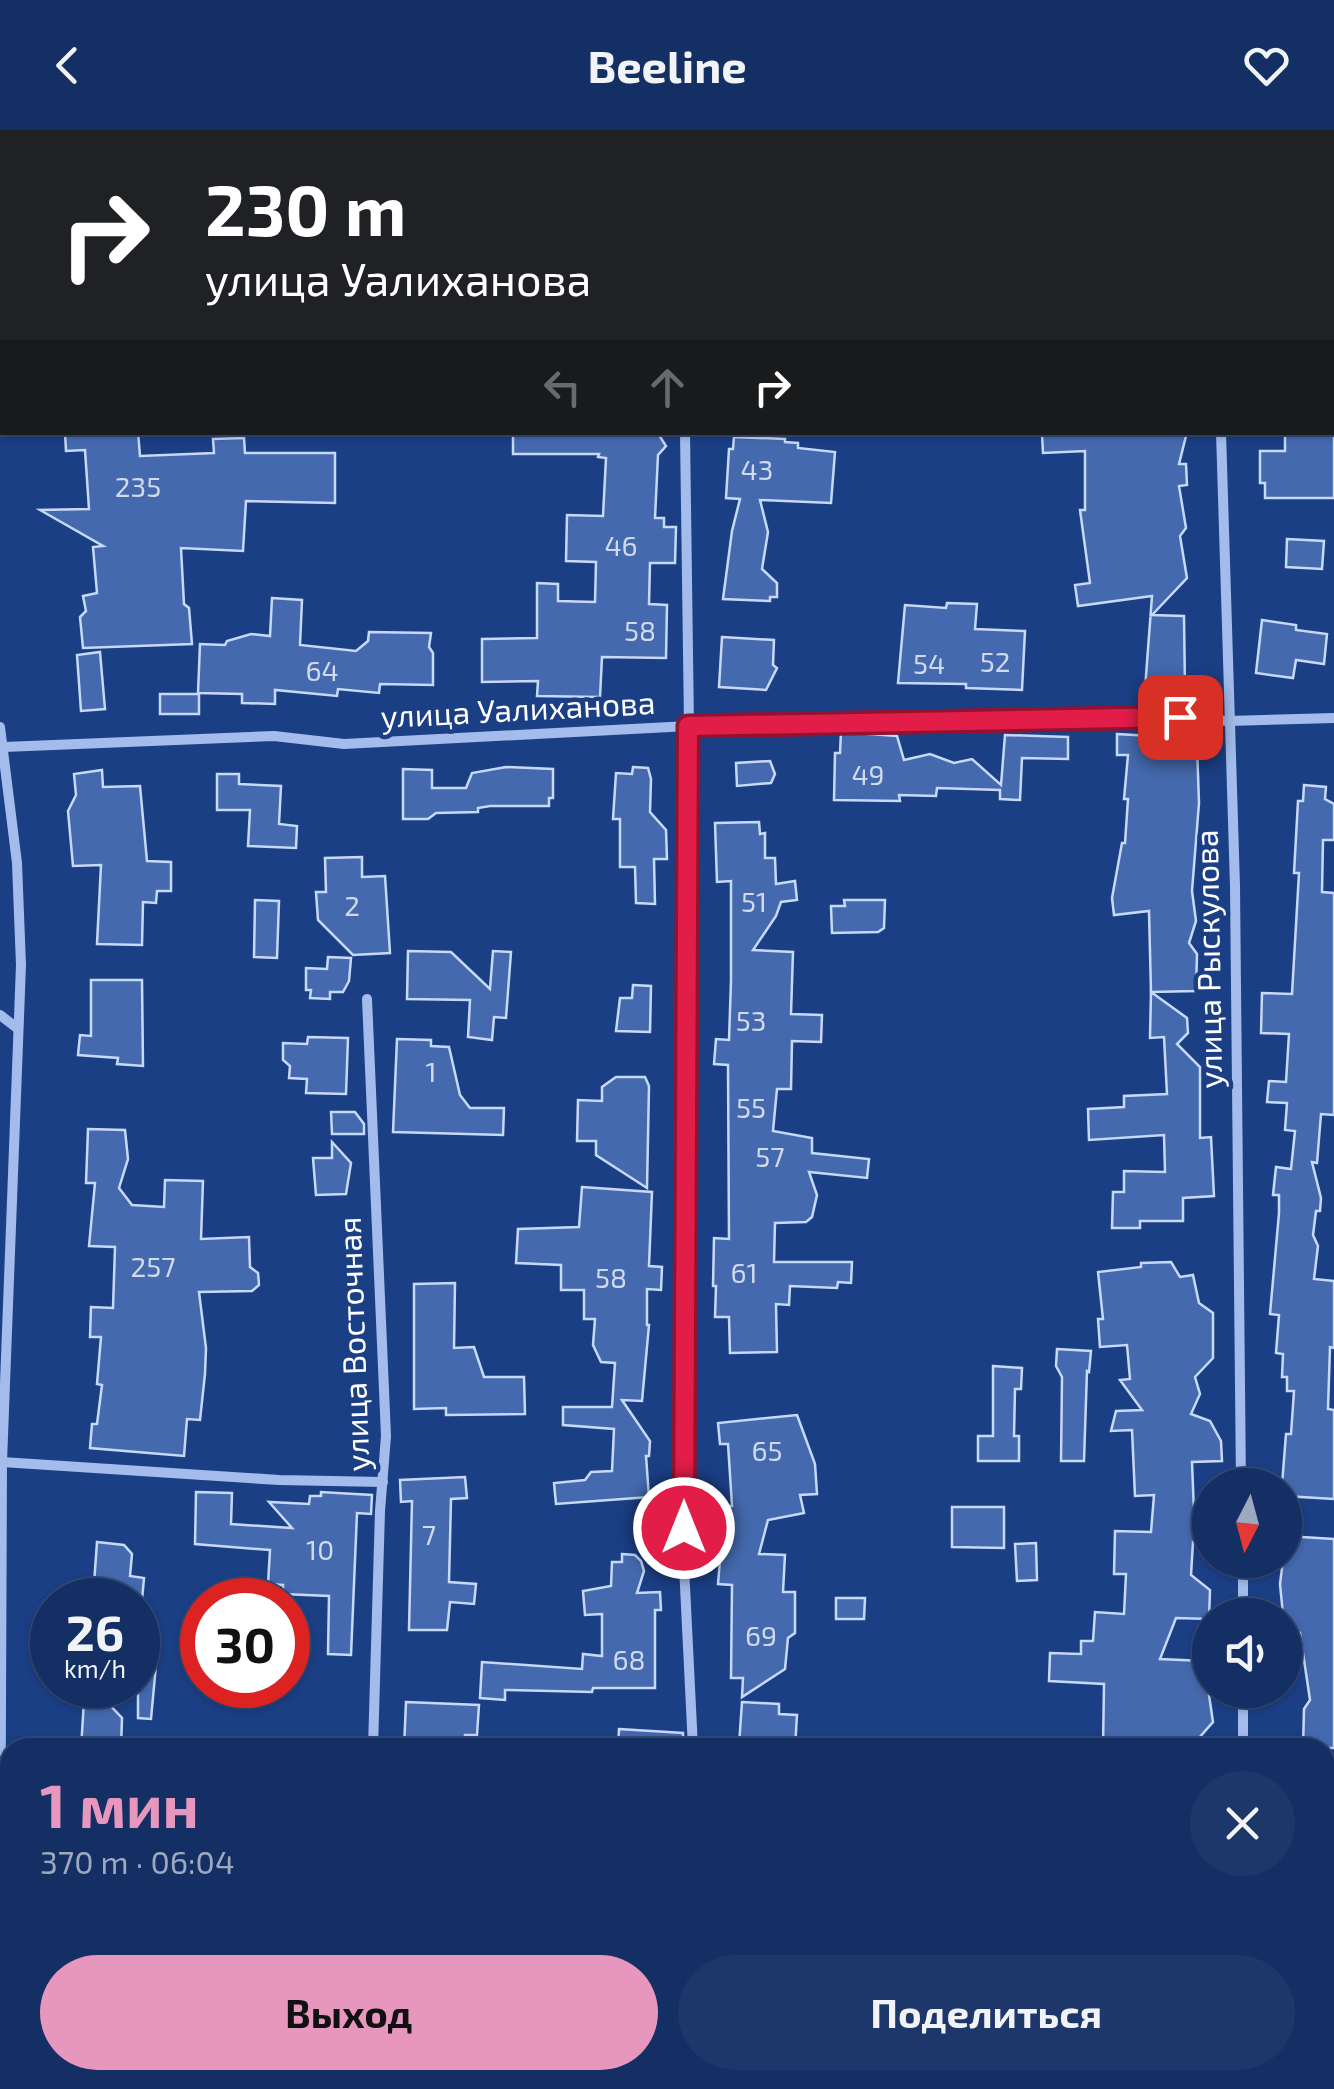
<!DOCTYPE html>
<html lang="ru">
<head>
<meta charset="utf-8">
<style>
	:root { --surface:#142f64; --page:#1d376a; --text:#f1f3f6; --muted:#9da9bf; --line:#334a78; --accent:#e797bd }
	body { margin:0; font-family:"Exo 2",sans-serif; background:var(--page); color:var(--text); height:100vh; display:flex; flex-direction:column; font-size:38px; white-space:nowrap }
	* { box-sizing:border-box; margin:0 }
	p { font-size:32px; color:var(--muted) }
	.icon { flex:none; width:55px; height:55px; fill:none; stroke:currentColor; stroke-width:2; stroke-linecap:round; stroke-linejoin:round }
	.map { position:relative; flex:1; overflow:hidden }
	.drawer { position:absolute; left:0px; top:1608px; width:1335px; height:352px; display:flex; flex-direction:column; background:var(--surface); border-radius:30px 30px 0 0; box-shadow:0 2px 8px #0004,0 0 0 2px var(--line) }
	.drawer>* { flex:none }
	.top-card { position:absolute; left:0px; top:0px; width:1335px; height:305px; box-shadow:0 2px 8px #0004,0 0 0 2px var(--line); background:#202124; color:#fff; overflow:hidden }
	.needle { width:65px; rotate:186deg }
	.tools { position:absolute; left:1192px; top:1338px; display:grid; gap:20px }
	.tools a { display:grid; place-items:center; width:110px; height:110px; border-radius:50%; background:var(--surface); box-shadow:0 2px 8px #0004,0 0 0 2px var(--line); font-size:50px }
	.speed { position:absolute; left:30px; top:1448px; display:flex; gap:20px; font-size:50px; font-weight:700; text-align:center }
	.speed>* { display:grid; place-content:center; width:130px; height:130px; border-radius:50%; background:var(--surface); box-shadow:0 2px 8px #0004,0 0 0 2px var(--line); line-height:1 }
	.speed small { font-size:25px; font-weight:400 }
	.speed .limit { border:15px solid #d22; background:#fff; color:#111 }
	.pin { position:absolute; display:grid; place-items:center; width:85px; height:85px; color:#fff; margin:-42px; border-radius:20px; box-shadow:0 5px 15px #0006 }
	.me { position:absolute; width:110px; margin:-55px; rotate:0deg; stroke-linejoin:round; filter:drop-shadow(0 0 8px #0008) }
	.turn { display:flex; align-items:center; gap:35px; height:210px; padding:0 40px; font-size:45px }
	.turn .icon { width:130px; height:130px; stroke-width:2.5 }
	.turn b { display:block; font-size:70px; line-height:85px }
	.lanes { display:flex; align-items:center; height:95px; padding:0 40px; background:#0003; justify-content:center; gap:50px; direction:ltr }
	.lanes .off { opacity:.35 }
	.round { display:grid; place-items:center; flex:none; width:105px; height:105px; border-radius:52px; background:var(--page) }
	.head { display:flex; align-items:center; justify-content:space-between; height:170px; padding:0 40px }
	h1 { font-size:60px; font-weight:700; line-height:75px; color:var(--accent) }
	.action { display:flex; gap:20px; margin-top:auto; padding:20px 40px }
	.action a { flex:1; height:115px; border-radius:60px; background:var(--accent); color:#111; font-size:40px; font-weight:700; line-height:115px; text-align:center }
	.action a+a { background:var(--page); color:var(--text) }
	header { display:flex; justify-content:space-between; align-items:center; height:130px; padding:0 40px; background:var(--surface); font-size:45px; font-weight:700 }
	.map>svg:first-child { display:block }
</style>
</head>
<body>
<header><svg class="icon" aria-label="back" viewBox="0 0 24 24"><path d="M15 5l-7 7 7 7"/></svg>Beeline<svg class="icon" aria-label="heart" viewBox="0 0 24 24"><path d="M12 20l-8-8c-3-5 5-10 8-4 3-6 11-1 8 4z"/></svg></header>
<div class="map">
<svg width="1334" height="1959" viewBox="0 0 1334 1959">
	<rect width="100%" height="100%" fill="#1b3f85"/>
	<g fill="#4469ae" stroke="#c7d9f8" stroke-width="2.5">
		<path d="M65 302H138L140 326 214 323 213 309 244 308 245 323H335V373L246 371 243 421 181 418 184 474 189 478 192 514 83 518 80 487 86 481 83 466 97 463 93 417 103 416 40 380 89 379 85 320 66 321Z"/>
		<path d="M605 302 659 305 666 316 658 325 655 388H664V397H676L675 433H650L649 474 667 475 666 528 602 527 600 567 537 566 538 551 482 552V509L537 508V453L558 454V471L595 472 596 432 566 431 567 385 603 386 606 328 598 327 599 324H513V304Z"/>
		<path d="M1080 302H1187L1179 334H1186L1187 355 1179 356 1186 398 1180 406 1187 448 1152 485 1184 486 1185 560 1145 559 1152 466 1078 476 1075 455 1090 453 1080 380H1085V321L1043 323 1042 304Z"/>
		<path d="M1285 302H1334V368H1265V353H1260V321H1285Z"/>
		<path d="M734 307 785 309V312L798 313V318L835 322 831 373 760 370 768 402 762 439 777 453V467H770V471L723 469 732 401 740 369 726 368 729 319H733Z"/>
		<path d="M1287 409 1324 411 1322 439 1286 437Z"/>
		<path d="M272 468 302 470 300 515 356 521 368 511 369 502 431 503 429 517 433 523V555L380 554 379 563 338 559 337 566 275 560V574L242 573V564L198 563 200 514 225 515 227 511 251 504 270 506Z"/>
		<path d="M947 473 977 474 975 499 1025 501 1022 560 966 558V554L898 553 905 475 946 478Z"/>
		<path d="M1262 490 1296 495V500L1327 504 1324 534 1296 530 1293 548 1256 543Z"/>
		<path d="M722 507 774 510 773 535 777 538 766 560 719 557Z"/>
		<path d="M100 522 105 579 81 581 77 525Z"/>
		<rect x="160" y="564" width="39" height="20"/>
		<path d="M841 602 897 606 904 630 930 624 954 633 972 629 1001 655 1005 605 1068 607V629L1022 628 1020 670 1000 669V660L937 658 936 666 899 665 900 671 834 670 835 623H840Z"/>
		<path d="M1117 604 1151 606V612L1197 615 1199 673 1192 761 1196 791 1189 813 1197 824 1196 861 1151 862 1149 781 1114 785 1112 768 1122 713H1125L1128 669H1124L1128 625H1117Z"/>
		<path d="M770 631 775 644 771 653 737 656 736 633Z"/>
		<path d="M506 637 553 639V668H549V676H490L478 678V682L436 683 428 689H403V639L432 640V658H466L472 643Z"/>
		<path d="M633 637 648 638 651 649 650 682 666 700 667 729H654L655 774 636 773 635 737H620V689H613L616 643 632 644Z"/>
		<path d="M102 640 103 657 140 656 147 731 171 732V761H157L156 773 143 772 142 815 97 814 101 735 73 736 68 681 76 665 74 644Z"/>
		<path d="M217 644H239V654L281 656 279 694 297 696 296 718 248 716 250 680H217Z"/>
		<path d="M1304 655 1326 657 1325 669 1334 674V710H1323L1322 762 1334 763V985L1321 984 1317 1033 1312 1032 1321 1068 1320 1081H1316L1313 1105 1318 1116 1314 1149 1334 1151V1218L1330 1217 1328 1279 1334 1280V1369L1285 1366V1355H1282L1286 1304H1291L1294 1261H1287V1247H1282L1283 1224 1276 1223 1279 1185 1270 1184 1279 1083V1065H1273L1276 1037 1291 1039 1295 1001 1285 1000 1287 973 1267 972 1269 951 1286 952 1289 904 1261 903 1262 863 1292 864 1299 743H1294L1298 671H1303Z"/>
		<path d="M759 692 760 704 765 703V728H775L776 754 795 751 797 770 781 772 776 786 753 820 793 822 791 884 822 885 821 912 792 911 791 959H777L773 1001 812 1008V1023L869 1029 867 1048 809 1042 817 1065 812 1087 806 1092 775 1093 774 1132H852L851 1153 838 1152 837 1158 790 1156 789 1175 776 1174 777 1222 730 1223 729 1187H715L716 1156H713L714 1108 729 1109 728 935 714 934 716 909 729 910 731 851V751L717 752 715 693Z"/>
		<path d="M362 727V747L385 746 390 823 353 825 318 790 316 762H326L325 728Z"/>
		<path d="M255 770 279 771 277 828 254 827Z"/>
		<path d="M844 770H885L884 798 878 802 832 803 831 776H845Z"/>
		<path d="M408 821 451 822 490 859 493 821 511 822 506 888 494 887 492 910 468 907 470 870 407 869Z"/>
		<path d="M328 827 351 828 349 851 343 862H330V869L310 868 311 860H306V838L327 839Z"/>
		<path d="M91 850H142L143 936 117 934 118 928 78 925 80 905 91 906Z"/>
		<path d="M633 855 651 856 650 902 616 901 620 868H632Z"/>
		<path d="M1151 862 1187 888 1188 903 1177 914 1200 937V1008L1211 1007 1214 1066 1183 1068V1091H1140V1098H1112L1113 1062H1124V1041L1165 1042 1164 1005 1089 1010 1088 979 1124 977V966L1167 964 1164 907 1150 908Z"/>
		<path d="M308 907 348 908 346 964 306 963 307 949 289 948 290 936 283 930V913L307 914Z"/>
		<path d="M397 909 431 910V916L449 917 460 965 470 978H504L503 1005 393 1002Z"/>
		<path d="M616 947H645L649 956 647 1058 596 1025V1011H577L578 970 602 971V957Z"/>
		<path d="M331 982H355L364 994V1004H332Z"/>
		<path d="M88 999 125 1000 128 1029 119 1058 132 1075 164 1077 165 1050 203 1051 201 1109 249 1107 250 1137 258 1143 259 1155 252 1161 199 1162 206 1218 205 1244 200 1290 187 1289 184 1326 90 1318 92 1294H97L102 1255 97 1254 101 1207H90L91 1177 113 1178 115 1117 89 1116 95 1053H86Z"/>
		<path d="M332 1012 351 1033 346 1064 316 1065 313 1028H332Z"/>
		<path d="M582 1057 652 1062 649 1136 662 1137 661 1160 647 1159V1195H649L642 1271 622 1270 650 1311 649 1326H646L649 1367 556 1374 554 1353 585 1350 591 1342 612 1341 614 1299 563 1295V1277H612L615 1233 601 1232 593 1215 595 1189H584V1160H561V1135L516 1133 518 1099 579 1097Z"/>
		<path d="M1171 1132 1180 1147 1193 1145 1199 1173 1213 1183V1228L1195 1247 1200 1264 1191 1284 1210 1291 1221 1311 1222 1331 1192 1332 1194 1382 1210 1383V1413L1193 1412 1191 1445 1210 1460 1209 1489 1176 1488 1160 1529 1204 1531 1213 1592 1190 1618H1103L1104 1554 1049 1551 1050 1523 1081 1524V1511H1093L1095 1482 1124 1484 1126 1444H1114L1115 1401 1151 1402 1154 1365 1135 1366 1132 1300 1111 1301 1116 1281 1142 1280 1120 1250 1130 1249 1127 1215 1100 1217 1098 1189H1103L1098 1142 1141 1137V1133Z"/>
		<path d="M455 1153 454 1218 474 1217 484 1247H524L525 1284 446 1285V1278L414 1279V1154Z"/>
		<path d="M1057 1219 1091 1221 1089 1242 1087 1241 1084 1331H1061L1062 1247 1056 1236Z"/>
		<path d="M993 1236 1022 1238 1021 1259H1015L1014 1306H1019V1331H978V1306H993Z"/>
		<path d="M797 1285 815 1334 817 1364 800 1365 804 1383 768 1390 759 1424 785 1425 783 1462H795V1503L788 1508 785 1539 742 1567 743 1548H731L732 1455 718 1454 722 1406H711L710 1382 720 1381 719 1376H732L728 1314H720L718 1293Z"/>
		<path d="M465 1347 467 1368 451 1369 449 1452 476 1454 474 1474 450 1472 447 1500H409L412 1371 401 1372 400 1350Z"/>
		<path d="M196 1362 232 1363 231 1394 292 1398 269 1372 309 1374 310 1366H321V1362L372 1365 371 1384 357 1383 351 1525 328 1524 329 1466 283 1464V1455L268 1454 270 1420 195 1414Z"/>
		<path d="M952 1377H1004V1418L952 1417Z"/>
		<path d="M1286 1406 1334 1409V1618H1303L1304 1579 1310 1570 1300 1503 1285 1505 1280 1454Z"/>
		<path d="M97 1412 124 1415 132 1424 130 1446 144 1448 142 1470H102L104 1454H94Z"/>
		<path d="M1036 1413 1037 1450 1017 1451 1015 1414Z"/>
		<path d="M622 1424 635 1425 641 1431 644 1441 637 1463 660 1462 661 1480H655V1558H593L592 1562 505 1560V1570L480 1568 482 1532 582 1539 583 1524 602 1526V1484L585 1485 583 1461 611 1456 612 1432H622Z"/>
		<path d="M836 1468H865L864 1489H836Z"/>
		<path d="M138 1533 156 1535 151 1589 138 1588Z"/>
		<path d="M85 1555H91L122 1588 121 1618H81Z"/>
		<path d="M406 1572 479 1575 477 1605H465L464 1618H404Z"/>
		<path d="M742 1572 779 1574V1584L797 1585 795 1618 739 1615Z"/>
		<path d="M619 1599 683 1603V1618H618Z"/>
	</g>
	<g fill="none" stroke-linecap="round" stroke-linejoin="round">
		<g stroke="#a3bceb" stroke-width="10">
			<path d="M679 0V2"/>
			<path d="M1215 2V0"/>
			<path d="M685 302 689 596 684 1436 693 1618"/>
			<path d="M1221 302 1235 756 1241 1355"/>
			<path d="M0 597 17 733 21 835 2 1332 0 1819"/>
			<path d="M4 617 274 606 344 614 689 596 1181 587 1228 591 1334 588"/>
			<path d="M367 869 386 1306 380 1381 373 1618"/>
			<path d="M0 885 17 898"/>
			<path d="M2 1332 279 1350 383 1352"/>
			<path d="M1243 1430V1485"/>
			<path d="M1243 1560V1618"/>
			<path d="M716 1950V1959"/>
			<path d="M1233 1959V1950"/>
		</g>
	</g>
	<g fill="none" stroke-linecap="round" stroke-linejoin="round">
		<defs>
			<path id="route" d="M684 1398 688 596 1180 587"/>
		</defs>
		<use href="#route" stroke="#92132f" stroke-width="25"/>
		<use href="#route" stroke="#e11d48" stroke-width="18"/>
	</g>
	<g text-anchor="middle" stroke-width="9" stroke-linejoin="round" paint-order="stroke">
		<g font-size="28" fill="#d0daeb">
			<text x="757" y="350">43</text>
			<text x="138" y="367">235</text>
			<text x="621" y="426">46</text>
			<text x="640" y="511">58</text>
			<text x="995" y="542">52</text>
			<text x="929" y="544">54</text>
			<text x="322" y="551">64</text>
			<text x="868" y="655">49</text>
			<text x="754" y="782">51</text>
			<text x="352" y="786">2</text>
			<text x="751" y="901">53</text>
			<text x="431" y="952">1</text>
			<text x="751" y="988">55</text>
			<text x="770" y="1037">57</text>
			<text x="153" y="1147">257</text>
			<text x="744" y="1153">61</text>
			<text x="611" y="1158">58</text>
			<text x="767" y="1331">65</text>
			<text x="429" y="1415">7</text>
			<text x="320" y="1430">10</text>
			<text x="761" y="1516">69</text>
			<text x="629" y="1540">68</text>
		</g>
		<g font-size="32" fill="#fff" stroke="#1b3f85">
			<text transform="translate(518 580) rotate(-3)" y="11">улица Уалиханова</text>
			<text transform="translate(1209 829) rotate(-91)" y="11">улица Рыскулова</text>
			<text transform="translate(354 1214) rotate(-92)" y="11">улица Восточная</text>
		</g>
	</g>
</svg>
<div class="tools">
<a><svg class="needle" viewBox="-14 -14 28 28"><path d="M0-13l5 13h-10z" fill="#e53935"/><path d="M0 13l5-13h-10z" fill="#9da9bf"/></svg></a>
<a><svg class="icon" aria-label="sound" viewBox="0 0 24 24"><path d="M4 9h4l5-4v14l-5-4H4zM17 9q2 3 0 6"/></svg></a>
</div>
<div class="speed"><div>26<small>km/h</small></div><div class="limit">30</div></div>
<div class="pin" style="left:1180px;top:587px;background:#d93025"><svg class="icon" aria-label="arrive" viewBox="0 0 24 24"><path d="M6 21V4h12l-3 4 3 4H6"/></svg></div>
<svg class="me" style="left:684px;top:1398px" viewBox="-20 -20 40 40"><circle r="17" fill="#e11d48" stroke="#fff" stroke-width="3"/><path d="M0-11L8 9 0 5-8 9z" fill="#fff"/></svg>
<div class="top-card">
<div class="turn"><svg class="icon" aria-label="right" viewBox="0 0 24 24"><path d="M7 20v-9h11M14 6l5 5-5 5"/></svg><div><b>230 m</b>улица Уалиханова</div></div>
<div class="lanes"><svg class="icon off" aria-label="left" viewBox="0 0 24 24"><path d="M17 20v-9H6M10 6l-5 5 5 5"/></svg><svg class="icon off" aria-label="ahead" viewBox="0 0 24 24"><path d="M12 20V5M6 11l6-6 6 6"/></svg><svg class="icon" aria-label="right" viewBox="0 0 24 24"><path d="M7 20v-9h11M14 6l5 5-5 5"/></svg></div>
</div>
<section class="drawer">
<div class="head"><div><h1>1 мин</h1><p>370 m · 06:04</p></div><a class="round"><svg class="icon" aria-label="close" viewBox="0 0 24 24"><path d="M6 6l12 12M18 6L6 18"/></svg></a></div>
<div class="action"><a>Выход</a><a>Поделиться</a></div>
</section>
</div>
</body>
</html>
